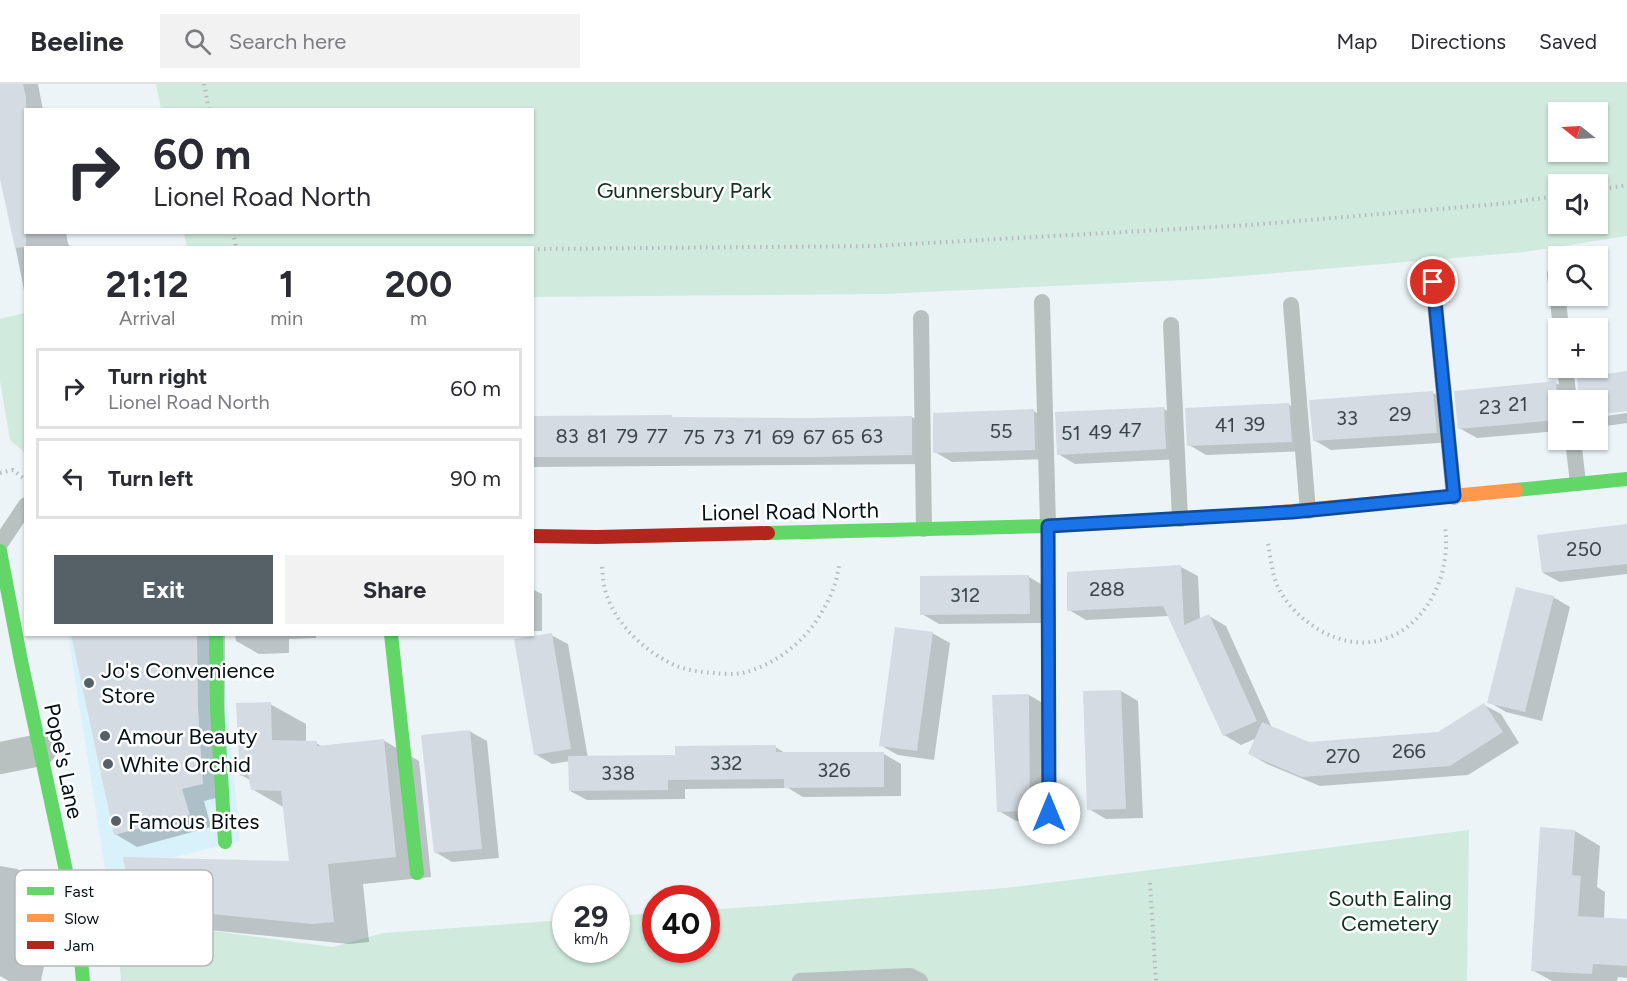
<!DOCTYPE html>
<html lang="en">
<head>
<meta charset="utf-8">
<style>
	:root { --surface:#fff; --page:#f2f2f3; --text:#2b2b33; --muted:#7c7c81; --line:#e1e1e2; --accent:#556166 }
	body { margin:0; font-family:Figtree,sans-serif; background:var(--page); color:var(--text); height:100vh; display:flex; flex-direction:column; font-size:22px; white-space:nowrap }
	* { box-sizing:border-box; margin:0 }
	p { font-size:20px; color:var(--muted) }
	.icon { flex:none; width:33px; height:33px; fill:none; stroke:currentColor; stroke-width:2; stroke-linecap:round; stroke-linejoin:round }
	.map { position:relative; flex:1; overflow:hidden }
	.drawer { position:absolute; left:24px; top:162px; width:510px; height:390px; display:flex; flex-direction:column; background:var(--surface); border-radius:0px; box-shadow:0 2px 4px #0004 }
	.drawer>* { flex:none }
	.top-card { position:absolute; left:24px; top:24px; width:510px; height:126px; border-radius:0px; box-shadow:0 2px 4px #0004; background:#fff; color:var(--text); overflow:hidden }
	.needle { width:39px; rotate:288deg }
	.fabs { position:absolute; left:1548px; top:18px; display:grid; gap:12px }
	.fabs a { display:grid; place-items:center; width:60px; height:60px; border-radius:0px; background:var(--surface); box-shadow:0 2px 4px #0004; font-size:30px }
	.speed { position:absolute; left:552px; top:801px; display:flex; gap:12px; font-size:30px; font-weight:700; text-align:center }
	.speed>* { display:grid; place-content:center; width:78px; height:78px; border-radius:50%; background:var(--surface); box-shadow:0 2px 4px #0004; line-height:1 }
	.speed small { font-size:15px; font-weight:400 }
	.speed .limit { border:9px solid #d22; background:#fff; color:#111 }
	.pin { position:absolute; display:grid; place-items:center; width:51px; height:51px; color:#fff; margin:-26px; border:3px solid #fff; border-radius:50%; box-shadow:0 2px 6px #0007 }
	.me { position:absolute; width:66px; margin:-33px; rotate:0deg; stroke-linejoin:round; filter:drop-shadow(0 0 4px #0008) }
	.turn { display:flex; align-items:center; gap:21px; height:126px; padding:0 30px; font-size:27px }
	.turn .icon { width:78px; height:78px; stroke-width:2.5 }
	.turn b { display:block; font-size:42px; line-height:51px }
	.eta { display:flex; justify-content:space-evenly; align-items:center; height:102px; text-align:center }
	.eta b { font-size:36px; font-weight:700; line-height:42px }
	.primary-button { display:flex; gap:12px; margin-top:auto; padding:12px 30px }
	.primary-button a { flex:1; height:69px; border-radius:0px; background:var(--accent); color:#fff; font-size:24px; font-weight:700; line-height:69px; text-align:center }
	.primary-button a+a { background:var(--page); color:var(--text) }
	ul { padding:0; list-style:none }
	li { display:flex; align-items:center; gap:18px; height:81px; margin:0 12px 9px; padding:0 18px; border:3px solid var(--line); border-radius:0px }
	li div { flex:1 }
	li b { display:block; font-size:22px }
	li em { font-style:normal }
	header { display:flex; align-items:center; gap:36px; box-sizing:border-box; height:84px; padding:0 30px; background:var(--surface); border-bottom:2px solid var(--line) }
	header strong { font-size:28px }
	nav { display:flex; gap:33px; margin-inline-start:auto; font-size:21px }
	.search { width:420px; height:54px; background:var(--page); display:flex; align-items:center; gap:15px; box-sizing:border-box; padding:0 21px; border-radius:0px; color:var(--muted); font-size:22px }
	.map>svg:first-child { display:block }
</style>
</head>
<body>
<header>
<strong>Beeline</strong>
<div class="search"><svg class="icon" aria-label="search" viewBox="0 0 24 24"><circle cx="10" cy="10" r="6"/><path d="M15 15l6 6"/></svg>Search here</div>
<nav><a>Map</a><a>Directions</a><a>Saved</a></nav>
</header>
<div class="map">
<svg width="1627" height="897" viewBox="0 0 1627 897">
	<rect width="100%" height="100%" fill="#ecf4f8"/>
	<path fill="#d9f1fb" d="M68 551H221L240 757 106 790Z"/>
	<g fill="#d0eade" fill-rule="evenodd">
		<path d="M156 0H1627V152L1524 168 1206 195 882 210 533 213 532 164H187L184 149 532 148V26L161 25ZM1558 28H1598V68H1558ZM1558 100H1598V140H1558Z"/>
		<path d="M25 229H26L25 369 10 356 0 297V235Z"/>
		<path d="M1469 746 1467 897H121L116 834 333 863 383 849 565 836 566 866H616L617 832 655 829 656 866H706L707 826 1005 804Z"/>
	</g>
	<g fill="#0003">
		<path d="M0 0H38L43 26H26V148H66L68 160 72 164H26V216L0 86Z"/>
		<path d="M1556 299 1573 308 1574 316H1558V347L1477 354 1459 344Z"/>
		<path d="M1433 309 1450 319 1454 358 1331 366 1314 356Z"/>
		<path d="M1288 320 1305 330 1308 367 1206 371 1189 361Z"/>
		<path d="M1164 325 1181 335 1183 375 1075 380 1058 370Z"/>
		<path d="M1034 327 1051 337 1052 375 952 378 935 368Z"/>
		<path d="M1627 329V339L1598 343V333Z"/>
		<path d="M532 333 811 335 912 333 929 343V380L532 383Z"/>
		<path d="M1627 441V490L1560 498 1543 489Z"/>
		<path d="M1181 483 1198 492 1200 536 1209 532 1226 542 1272 644 1309 659 1439 649 1484 621 1501 630 1519 659 1468 691 1320 702 1267 680 1250 670 1257 654 1241 661 1224 651 1169 532 1086 536 1069 526Z"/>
		<path d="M1029 493 1046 503V539L939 540 922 530Z"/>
		<path d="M532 505 542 510V547H532Z"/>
		<path d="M1553 513 1570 523 1542 637 1506 628 1489 618Z"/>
		<path d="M932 549 950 559 934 676 898 671 880 661Z"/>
		<path d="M72 550H225L224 712 204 717 211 743 137 763 115 750Z"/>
		<path d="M235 550H316V554L289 555V569L259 570 236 557Z"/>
		<path d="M551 551 568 560 588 674 677 673 775 663 787 670H884L901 680V712L803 713 788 704 685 705V715L587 716 570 707V677L552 680 535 670Z"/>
		<path d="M1121 607 1138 617 1143 734 1106 735 1089 725 1085 609Z"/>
		<path d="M1029 611 1046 621 1047 736 1016 737 999 727Z"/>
		<path d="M270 620 306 640V658L316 659 323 663 383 656 419 677 431 793 363 800 369 858 349 860 169 842 133 821 291 779 285 724 252 705 250 696 241 691Z"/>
		<path d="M469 647 487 657 499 774 452 778 435 768Z"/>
		<path d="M1575 747 1600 762 1597 803 1605 808 1604 835 1627 836V894L1618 893 1617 897H1552L1532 886Z"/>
		<path d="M0 782 17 785 59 810 41 897H9L0 892Z"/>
	</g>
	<g fill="#d4dbe3">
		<path d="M0 0H23L26 13V163L15 164 0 95Z"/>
		<path d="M1627 287V327L1598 331V316H1579L1577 294Z"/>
		<path d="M1556 297 1558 336 1458 345 1454 307Z"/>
		<path d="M1433 307 1437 349 1313 357 1309 316Z"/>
		<path d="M1289 319 1292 358 1187 362 1185 324Z"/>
		<path d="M1164 323 1166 365 1057 371 1055 328Z"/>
		<path d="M1034 325 1035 366 933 369V329Z"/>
		<path d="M672 331V333L811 334 912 332V371L814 373H532V332Z"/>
		<path d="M1627 440V480L1542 489 1537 451Z"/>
		<path d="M1181 481 1184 541 1209 530 1257 637 1223 652 1163 522 1067 527V488Z"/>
		<path d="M1029 491 1030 530 920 531V492Z"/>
		<path d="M1516 503 1554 512 1525 628 1487 619Z"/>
		<path d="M895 543 933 548 917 667 879 662Z"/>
		<path d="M552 549 571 665 534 671 514 555Z"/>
		<path d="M71 550H197L198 624 203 700 182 705 190 731 114 751Z"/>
		<path d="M1121 606 1126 725 1087 726 1083 607Z"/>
		<path d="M1029 610 1030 727 997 728 992 611Z"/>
		<path d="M271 618 272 656 317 657V662L384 655 396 773 328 780 334 838 312 840 132 822 123 773 289 777 281 707 251 706 248 690 240 692 236 619Z"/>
		<path d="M1484 619 1503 648 1450 682 1302 693 1248 670 1262 638 1309 658 1438 648Z"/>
		<path d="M470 646 482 765 434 769 421 651Z"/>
		<path d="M776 661V668H884V703L784 704V695L668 696V706L569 707 568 672 675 671V662Z"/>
		<path d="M1540 743 1575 746 1572 791 1581 792 1578 832 1627 835V882L1593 880 1592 890 1531 887Z"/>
	</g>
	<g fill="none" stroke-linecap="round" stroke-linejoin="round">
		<g stroke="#b4babc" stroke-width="4" stroke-dasharray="1.5 4.5" stroke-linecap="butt">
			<path d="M204 0 209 26"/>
			<path d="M1598 106 1627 101"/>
			<path d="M233 148 236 164"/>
			<path d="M532 165 874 162 1249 141 1499 120 1558 112"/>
			<path d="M0 389 13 386 26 396"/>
			<path d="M1268 460C1271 475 1272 492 1279 505 1288 523 1304 537 1321 547 1394 587 1455 515 1445 443"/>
			<path d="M602 483C603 490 603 498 605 506 614 538 641 564 670 579 683 586 700 588 714 589 724 590 736 591 746 588 776 580 805 557 820 531 830 515 838 497 839 479"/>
			<path d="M1150 799 1156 897"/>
		</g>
		<g stroke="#b9c0c0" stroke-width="16">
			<path d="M1555 190 1561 244"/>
			<path d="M1433 198 1454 413"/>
			<path d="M1042 218 1048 442"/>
			<path d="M1291 221 1308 427"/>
			<path d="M921 234 924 445"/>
			<path d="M1171 241 1180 435"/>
			<path d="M1565 284 1569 316"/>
			<path d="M1573 356 1578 399"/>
			<path d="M0 460 26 421"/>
			<path d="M800 897 910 892 920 897"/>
		</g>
		<path stroke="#b9c0c0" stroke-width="32" d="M0 674 40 666"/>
		<g stroke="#63d668" stroke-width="14">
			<path d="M1516 406 1627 395"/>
			<path d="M1048 442 1049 729"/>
			<path d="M768 449 1048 442 1261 430"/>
			<path d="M0 467 21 577 78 843 83 897"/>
			<path d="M216 550 217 624 225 758"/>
			<path d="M391 550 417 789"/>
		</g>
		<path stroke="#ff974d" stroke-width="14" d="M1261 430 1516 406"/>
		<path stroke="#b3261e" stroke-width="14" d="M532 452 597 453 768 449"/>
	</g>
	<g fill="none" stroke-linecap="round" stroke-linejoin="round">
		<defs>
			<path id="route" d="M1049 729 1048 442 1292 428 1454 412 1433 198"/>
		</defs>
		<use href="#route" stroke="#114b97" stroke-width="15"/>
		<use href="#route" stroke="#1a73e8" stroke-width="10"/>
	</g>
	<g fill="#556166" stroke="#fff" stroke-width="2">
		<circle cx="89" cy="599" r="6"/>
		<circle cx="105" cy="652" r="6"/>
		<circle cx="108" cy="680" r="6"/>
		<circle cx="116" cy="737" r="6"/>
	</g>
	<g text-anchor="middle" stroke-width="5" stroke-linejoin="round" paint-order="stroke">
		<g font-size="20" fill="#38444a">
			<text x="1518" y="327">21</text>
			<text x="1490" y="330">23</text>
			<text x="1400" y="337">29</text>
			<text x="1347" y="341">33</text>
			<text x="1254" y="347">39</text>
			<text x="1225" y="348">41</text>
			<text x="1130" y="353">47</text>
			<text x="1001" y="354">55</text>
			<text x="1100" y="355">49</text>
			<text x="1071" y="356">51</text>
			<text x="567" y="359">83</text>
			<text x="597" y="359">81</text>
			<text x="627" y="359">79</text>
			<text x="657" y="359">77</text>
			<text x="872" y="359">63</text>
			<text x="694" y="360">75</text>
			<text x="724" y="360">73</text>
			<text x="753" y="360">71</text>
			<text x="783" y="360">69</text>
			<text x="814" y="360">67</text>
			<text x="843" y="360">65</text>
			<text x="1584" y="472">250</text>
			<text x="1107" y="512">288</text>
			<text x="965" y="518">312</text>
			<text x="1409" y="674">266</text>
			<text x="1343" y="679">270</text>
			<text x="726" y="686">332</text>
			<text x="834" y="693">326</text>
			<text x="618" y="696">338</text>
		</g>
		<g font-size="22" fill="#0f3320" stroke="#fff">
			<text x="684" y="114">Gunnersbury Park</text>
			<text x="1390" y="822">South Ealing<tspan x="1390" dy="25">Cemetery</tspan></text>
		</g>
		<g font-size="22" fill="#041217" stroke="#fff">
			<text transform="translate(790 427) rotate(-1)" y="8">Lionel Road North</text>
			<text transform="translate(64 677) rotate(78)" y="8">Pope's Lane</text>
		</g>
		<g font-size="22" fill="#041217" stroke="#fff" text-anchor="start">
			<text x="101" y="594">Jo's Convenience<tspan x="101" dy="25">Store</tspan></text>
			<text x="117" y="660">Amour Beauty</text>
			<text x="120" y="688">White Orchid</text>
			<text x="128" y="745">Famous Bites</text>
		</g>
	</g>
	<rect x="15" y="786" width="198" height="96" rx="9" fill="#fff" stroke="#b4b8b9" stroke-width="1.5"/>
	<rect x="27" y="803" width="27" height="8" fill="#63d668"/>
	<rect x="27" y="830" width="27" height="8" fill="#ff974d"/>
	<rect x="27" y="857" width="27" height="8" fill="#b3261e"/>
	<g font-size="16" fill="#041217">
		<text x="64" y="813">Fast</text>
		<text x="64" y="840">Slow</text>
		<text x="64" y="867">Jam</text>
	</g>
</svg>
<div class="fabs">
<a><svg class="needle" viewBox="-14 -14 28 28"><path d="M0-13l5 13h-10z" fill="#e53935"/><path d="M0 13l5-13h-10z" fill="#7c7c81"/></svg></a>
<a><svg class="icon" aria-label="sound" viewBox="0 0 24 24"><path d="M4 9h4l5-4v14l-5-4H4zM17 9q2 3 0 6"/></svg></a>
<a><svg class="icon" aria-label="search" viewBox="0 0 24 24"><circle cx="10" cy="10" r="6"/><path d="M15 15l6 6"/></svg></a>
<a>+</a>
<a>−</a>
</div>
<div class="speed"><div>29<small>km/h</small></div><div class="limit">40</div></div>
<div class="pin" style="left:1433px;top:198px;background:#d93025"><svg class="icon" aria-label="arrive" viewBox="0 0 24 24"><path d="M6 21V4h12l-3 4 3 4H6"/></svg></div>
<svg class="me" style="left:1049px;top:729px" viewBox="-20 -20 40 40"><circle r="19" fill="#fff"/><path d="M0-13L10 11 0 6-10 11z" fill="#1a73e8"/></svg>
<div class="top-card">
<div class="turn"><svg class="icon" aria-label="right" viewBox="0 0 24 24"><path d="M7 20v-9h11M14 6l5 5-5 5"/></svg><div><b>60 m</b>Lionel Road North</div></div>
</div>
<section class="drawer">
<div class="eta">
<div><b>21:12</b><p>Arrival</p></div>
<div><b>1</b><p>min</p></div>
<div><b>200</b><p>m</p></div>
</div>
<ul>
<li><svg class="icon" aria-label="right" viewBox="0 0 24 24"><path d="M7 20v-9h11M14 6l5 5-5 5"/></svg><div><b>Turn right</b><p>Lionel Road North</p></div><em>60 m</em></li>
<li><svg class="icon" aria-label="left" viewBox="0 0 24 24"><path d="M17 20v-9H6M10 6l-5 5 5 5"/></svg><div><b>Turn left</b></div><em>90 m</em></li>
</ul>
<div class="primary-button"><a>Exit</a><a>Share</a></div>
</section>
</div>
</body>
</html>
